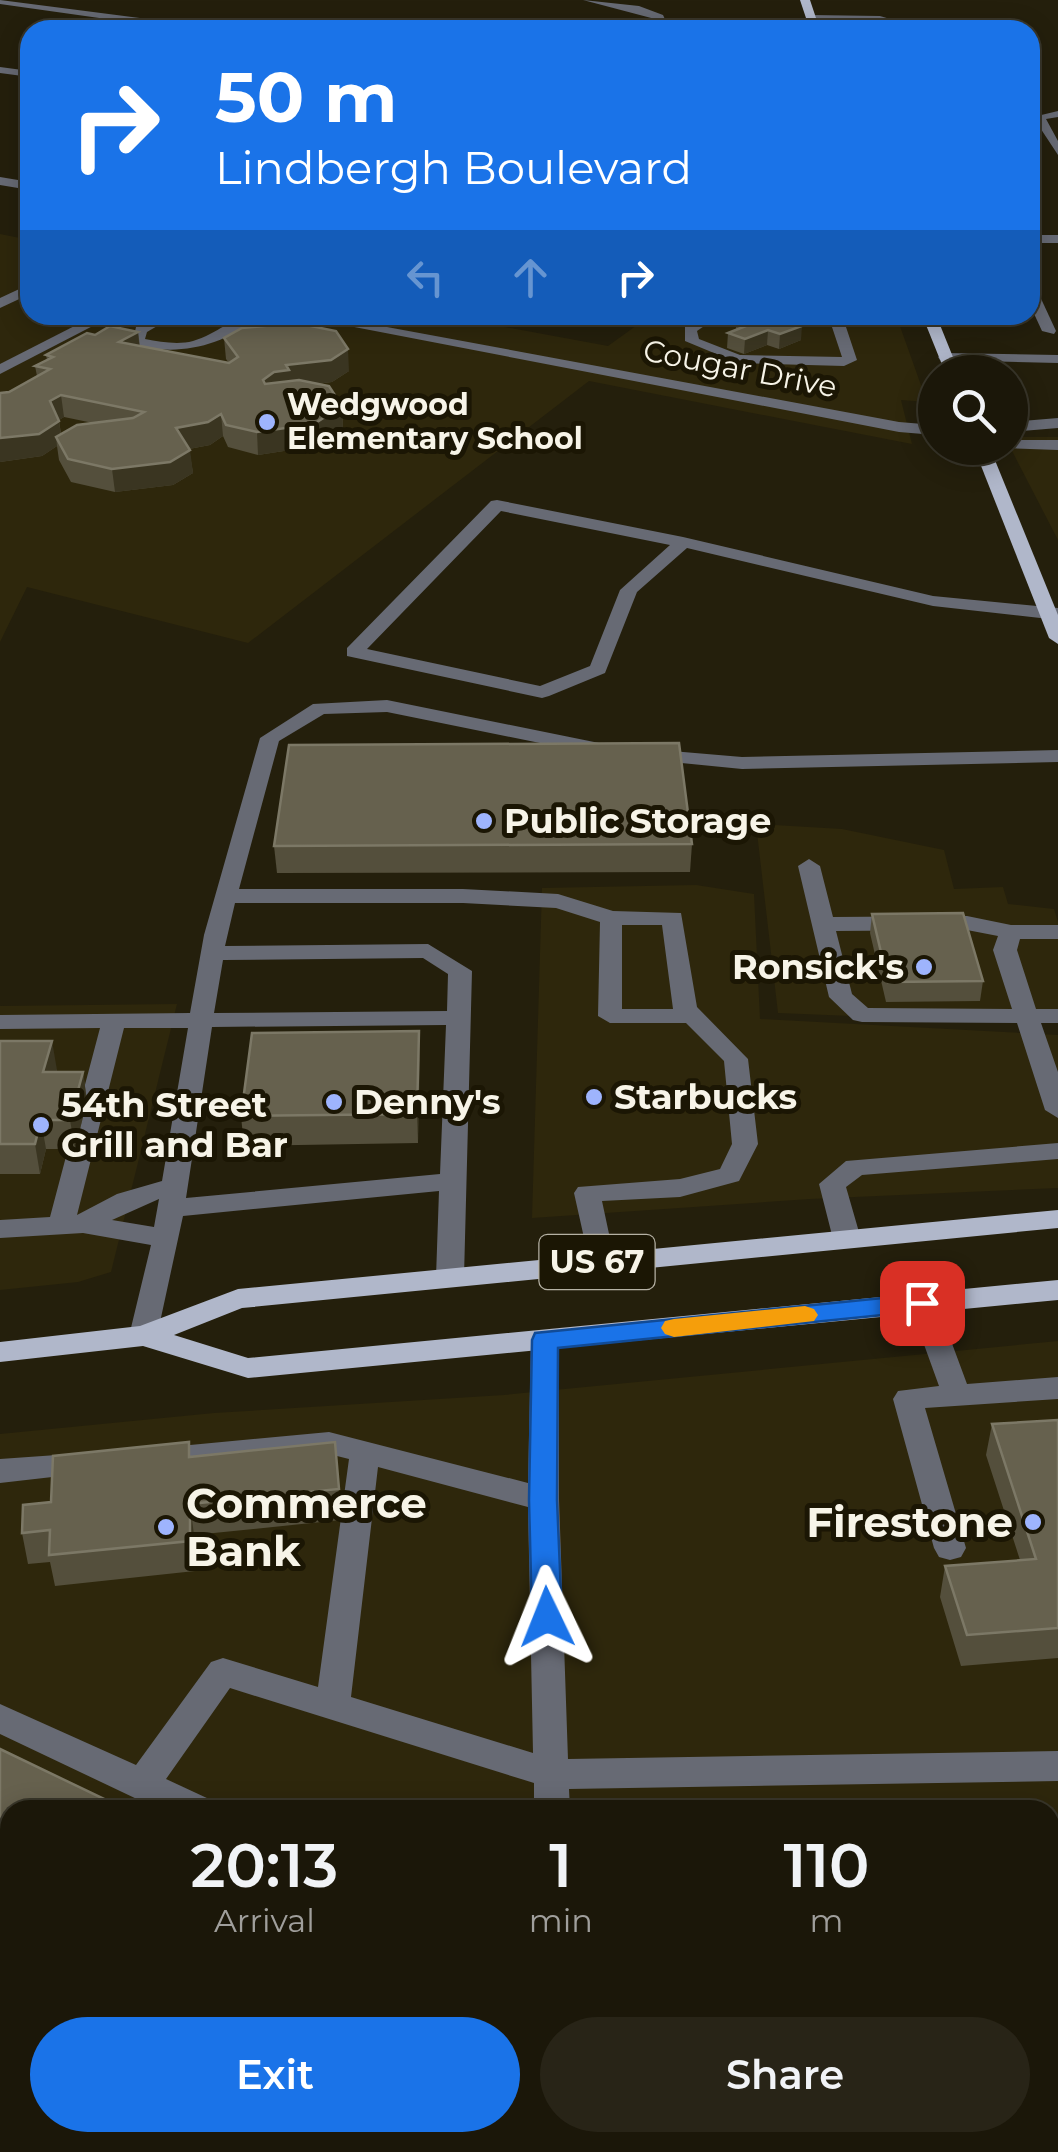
<!DOCTYPE html>
<html lang="en">
<head>
<meta charset="utf-8">
<style>
	:root { --surface:#1b1709; --page:#282417; --text:#f1f3f6; --muted:#a09f9c; --line:#39362a; --accent:#1a73e8 }
	body { margin:0; font-family:Montserrat,sans-serif; background:var(--page); color:var(--text); height:100vh; display:flex; flex-direction:column; font-size:38px; white-space:nowrap }
	* { box-sizing:border-box; margin:0 }
	p { font-size:32px; color:var(--muted) }
	.icon { flex:none; width:55px; height:55px; fill:none; stroke:currentColor; stroke-width:2; stroke-linecap:round; stroke-linejoin:round }
	.map { position:relative; flex:1; overflow:hidden }
	.panel { position:absolute; left:0px; top:1800px; width:1060px; height:352px; display:flex; flex-direction:column; background:var(--surface); border-radius:30px 30px 0 0; box-shadow:0 5px 25px #0003,0 0 0 2px var(--line) }
	.panel>* { flex:none }
	.hud { position:absolute; left:20px; top:20px; width:1020px; height:305px; border-radius:30px; box-shadow:0 5px 25px #0003,0 0 0 2px var(--line); background:#1a73e8; color:#fff; overflow:hidden }
	.controls { position:absolute; left:918px; top:355px; display:grid; gap:20px }
	.controls a { display:grid; place-items:center; width:110px; height:110px; border-radius:50%; background:var(--surface); box-shadow:0 5px 25px #0003,0 0 0 2px var(--line); font-size:50px }
	.pin { position:absolute; display:grid; place-items:center; width:85px; height:85px; color:#fff; margin:-42px; border-radius:20px; box-shadow:0 5px 15px #0006 }
	.me { position:absolute; width:110px; margin:-55px; rotate:358deg; stroke-linejoin:round; filter:drop-shadow(0 0 8px #0008) }
	.turn { display:flex; align-items:center; gap:35px; height:210px; padding:0 30px; font-size:45px }
	.turn .icon { width:130px; height:130px; stroke-width:2.5 }
	.turn b { display:block; font-size:70px; line-height:85px }
	.lanes { display:flex; align-items:center; height:95px; padding:0 30px; background:#0003; justify-content:center; gap:50px; direction:ltr }
	.lanes .off { opacity:.35 }
	.eta { display:flex; justify-content:space-evenly; align-items:center; height:170px; text-align:center }
	.eta b { font-size:60px; font-weight:600; line-height:70px }
	.button { display:flex; gap:20px; margin-top:auto; padding:20px 30px }
	.button a { flex:1; height:115px; border-radius:60px; background:var(--accent); color:#fff; font-size:40px; font-weight:600; line-height:115px; text-align:center }
	.button a+a { background:var(--page); color:var(--text) }
	.map>svg:first-child { display:block }
</style>
</head>
<body>
<div class="map">
<svg width="1058" height="2152" viewBox="0 0 1058 2152">
	<rect width="100%" height="100%" fill="#241f0c"/>
	<g fill="#2e270c" fill-rule="evenodd">
		<path d="M0 234 30 240V315H440L608 346 651 315H896L927 402 901 400 912 444 589 381 248 643 27 587 0 642Z"/>
		<path d="M1010 437H1058V540L1010 447Z"/>
		<path d="M756 824 842 829 944 850 954 889 1003 887 1008 904 1054 909 1058 922V1013L975 1021 778 1013Z"/>
		<path d="M696 885 754 894 760 1019 1058 1035V1188L810 1199 532 1218 542 888Z"/>
		<path d="M177 1004 111 1272 78 1282 0 1290V1006Z"/>
		<path d="M1058 1341V2152H0V1434L214 1413 504 1395ZM10 1810H1050V2142H10Z"/>
	</g>
	<g fill="none" stroke-linecap="round" stroke-linejoin="round">
		<g fill="#676a74" fill-rule="evenodd">
			<path d="M0 0 163 21 277 30 163 27 0 4Z"/>
			<path d="M583 0 639 6 663 15 670 30H660L655 19Z"/>
			<path d="M811 15 880 16 900 22 904 30H894L879 22 807 20Z"/>
			<path d="M0 67 30 71V77L0 73Z"/>
			<path d="M1058 111V117L1046 119 1058 141V155L1033 117Z"/>
			<path d="M0 177 30 182V190L0 185Z"/>
			<rect x="1030" y="235" width="28" height="8"/>
			<path d="M30 284V294L0 308V298Z"/>
			<path d="M1030 286 1037 290 1056 331 1054 334 1042 331 1030 305Z"/>
			<path d="M96 315H114L0 374V364Z"/>
			<path d="M158 315H176L147 332 145 339C161 342 178 345 193 341 218 334 233 315 259 315 222 348 179 356 132 345L136 327Z"/>
			<path d="M292 315H322L899 422 935 425V435L899 432Z"/>
			<path d="M703 315H720L697 331 699 339 740 355 842 357 828 315H842L857 360 844 366 738 363 685 341V326Z"/>
			<path d="M945 353 1058 355V363L940 360 938 357Z"/>
			<path d="M1058 418V428L1010 432V422Z"/>
			<path d="M1010 440H1058V450L1004 448H1010Z"/>
			<path d="M497 500 683 537 933 596 1058 608V620L933 606 687 548 637 592 605 673 549 696 542 698 347 656V648L491 501ZM501 511 670 545 620 590 590 666 540 686 367 649Z"/>
			<path d="M387 700 604 744 614 750 604 756 387 712 324 714 279 741 239 889H463L558 894 613 911 681 913 697 1007 748 1059 758 1144 739 1181 680 1197 602 1201 615 1262 611 1269H591L574 1193 578 1187 680 1179 720 1169 732 1144 724 1061 686 1023H610L598 1016 600 922 556 908 463 903H235L225 946 428 944 472 971 464 1277 460 1284H440L436 1277 439 1191 183 1216 157 1336 153 1343H133L129 1336 151 1245 83 1233 0 1238V1220L50 1217 100 1028 0 1029V1015L190 1013 204 935 260 738 313 704ZM622 925H662L673 1009H622ZM423 958 448 974 447 1011 214 1013 223 960ZM446 1025 440 1174 186 1198 212 1027ZM124 1028H188L162 1181 117 1194 77 1215ZM159 1199 154 1227 112 1220Z"/>
			<path d="M648 749 742 757 1058 750V762L742 769 641 759V751Z"/>
			<path d="M809 859 820 866 833 917 967 916 1011 925H1058V939H1020L1017 950 1036 1009H1058V1023H1041L1058 1072V1118L1045 1110 1017 1023 862 1022 853 1020 829 997 798 866ZM967 930 998 936 993 950 1012 1009 868 1008 852 994 836 931Z"/>
			<path d="M1058 1143V1159L862 1175 846 1187 861 1239 857 1245H837L833 1239 819 1184 846 1161Z"/>
			<path d="M923 1293 933 1296 937 1303 967 1384 1058 1377V1399L925 1408 966 1548 961 1557 950 1560 939 1557 934 1548 893 1399 898 1391 939 1386 909 1303 913 1296Z"/>
			<path d="M545 1330 555 1333 559 1340V1499L568 1759 1058 1751V1781L569 1789 570 1810H534V1783L230 1688 166 1779 209 1799 214 1810H160L0 1734V1704L136 1765 211 1662 223 1658 318 1687 349 1459 329 1454 159 1468 148 1465 144 1457 148 1449 329 1432 528 1483 531 1340 535 1333ZM378 1467 528 1507 533 1753 351 1697Z"/>
			<path d="M85 1453 96 1456 100 1464 96 1472 0 1483V1459Z"/>
			<path d="M0 2018 10 2022V2059L0 2056Z"/>
			<path d="M180 2142H234L238 2152H184Z"/>
			<rect x="688" y="2142" width="40" height="10"/>
		</g>
		<g fill="#b0b7ca" fill-rule="evenodd">
			<path d="M800 0H810L820 30H810Z"/>
			<path d="M922 315H936L959 372H945Z"/>
			<path d="M974 448H990L1058 615V644L1049 638Z"/>
			<path d="M1058 1210V1228L242 1308 174 1335 248 1358 1058 1280V1300L248 1378 143 1346 0 1362V1342L140 1326 238 1289Z"/>
		</g>
	</g>
	<g fill="#544f3c" fill-rule="evenodd">
		<path d="M736 319 801 340 779 349 767 345 744 354 727 348 728 333 736 330Z"/>
		<path d="M138 332 140 346 229 363 226 359 224 338 349 371 332 382 317 384 342 406 343 429 316 446 258 455 228 447 223 436 210 445 189 449 193 473 173 485 115 492 71 482 59 460 57 446 42 456 0 462V393L9 392 37 376 35 366 47 360 46 355 95 335ZM64 417 93 423 61 434 59 420Z"/>
		<path d="M692 844 690 872 277 873 274 846Z"/>
		<path d="M872 914 983 981 980 1001 886 1002 870 933Z"/>
		<path d="M419 1031 418 1143 244 1146 241 1116Z"/>
		<path d="M0 1041 57 1070 56 1072H83L87 1101 75 1149H46L40 1174H0Z"/>
		<path d="M1058 1420V1658L961 1666 940 1597 945 1566 1020 1560 986 1455 992 1424Z"/>
		<path d="M335 1442 341 1520 194 1535 195 1571 55 1586 50 1562 28 1564 22 1533 51 1502 191 1457Z"/>
		<path d="M0 1749 10 1810V2002L0 1997Z"/>
		<rect x="1050" y="1878" width="8" height="208"/>
		<path d="M279 2142H658L657 2152H298Z"/>
	</g>
	<g fill="#3a3521">
		<path d="M802 326 801 340 779 349 780 334Z"/>
		<path d="M768 330 767 345 744 354 745 339Z"/>
		<path d="M138 332 140 353 119 342Z"/>
		<path d="M348 349 349 371 332 382 290 387 264 402 263 380 286 365Z"/>
		<path d="M61 395 64 417 53 424 50 401Z"/>
		<path d="M342 406 343 429 316 446 258 455 257 432Z"/>
		<path d="M221 414 223 436 210 445 178 451 176 428Z"/>
		<path d="M59 421 62 443 56 437 57 446 42 456 0 462V438Z"/>
		<path d="M190 450 193 473 173 485 115 492 112 469Z"/>
		<path d="M419 1031 420 1060 418 1143 417 1114Z"/>
		<path d="M52 1041 57 1070 48 1101 43 1072Z"/>
		<path d="M83 1072 87 1101 75 1149 70 1120Z"/>
		<path d="M41 1120 46 1149 40 1174 35 1144Z"/>
		<path d="M190 1504 194 1535 195 1571 190 1541Z"/>
		<path d="M653 2142H658L657 2152H648Z"/>
	</g>
	<g fill="#66614e" stroke="#7c7866" stroke-width="2.5">
		<path d="M748 315H801L802 326 780 334 768 330 745 339 728 333 751 324 736 319Z"/>
		<path d="M296 323 336 331 348 349 331 360 286 365 289 370 274 372 263 380 265 384 299 380 329 386 342 406 314 424 257 432 226 425 221 414 208 422 176 428 190 450 170 462 112 469 68 459 56 437 77 425 133 418 144 412 61 395 50 401 59 421 39 434 0 438V393L9 392 50 369 35 366 53 357 46 355 87 333 95 335 110 326 138 332 119 342 229 363 238 357 224 338 242 328Z"/>
		<path d="M679 743 692 844 274 846 289 745Z"/>
		<path d="M963 913 983 981 888 982 872 914Z"/>
		<path d="M419 1031 417 1114 241 1116 252 1033Z"/>
		<path d="M0 1041H52L43 1072H83L70 1120H41L35 1144H0Z"/>
		<path d="M1058 1420V1628L967 1635 945 1566 1036 1559 992 1424Z"/>
		<path d="M189 1442V1457L335 1442 339 1489 190 1504V1541L49 1555 50 1530 22 1533 23 1505 51 1502 53 1456Z"/>
		<path d="M0 1749 127 1810H10V1976L0 1971Z"/>
		<rect x="1050" y="1878" width="8" height="171"/>
		<path d="M333 2142H653L648 2152H351Z"/>
	</g>
	<path fill="#1a73e8" stroke="#114b97" stroke-width="2.5" d="M922 1294 932 1297 935 1303 932 1310 558 1348 557 1500 562 1617 558 1626 547 1629 536 1626 532 1617 529 1500 532 1340 535 1333Z"/>
	<path fill="#f59e0b" d="M805 1306 814 1309 818 1315 814 1321 674 1337 665 1334 661 1328 665 1321 674 1319Z"/>
	<g fill="#9eb4fd" stroke="#1b1604" stroke-width="4">
		<circle cx="267" cy="422" r="10"/>
		<circle cx="484" cy="821" r="10"/>
		<circle cx="924" cy="967" r="10"/>
		<circle cx="594" cy="1097" r="10"/>
		<circle cx="334" cy="1102" r="10"/>
		<circle cx="41" cy="1125" r="10"/>
		<circle cx="1033" cy="1522" r="10"/>
		<circle cx="166" cy="1527" r="10"/>
	</g>
	<g text-anchor="middle" stroke-width="10" stroke-linejoin="round" paint-order="stroke">
		<g font-size="30" fill="#f7f4e8" stroke="#1b1604">
			<text transform="translate(740 369) rotate(11)" y="10">Cougar Drive</text>
		</g>
		<g font-size="30" font-weight="bold" fill="#f7f4e8" stroke="#1b1604" text-anchor="start">
			<text x="287" y="415">Wedgwood<tspan x="287" dy="34">Elementary School</tspan></text>
		</g>
		<rect fill="#1b1604" stroke="#b5b1a4" stroke-width="2.5" x="539.5" y="1235" width="115" height="54" rx="8"/>
		<g font-size="32" font-weight="bold" fill="#f7f4e8">
			<text x="597" y="1273">US 67</text>
		</g>
		<g font-size="35" font-weight="bold" fill="#f7f4e8" stroke="#1b1604" text-anchor="start">
			<text x="504" y="833">Public Storage</text>
			<text x="904" y="979" text-anchor="end">Ronsick's</text>
			<text x="614" y="1109">Starbucks</text>
			<text x="354" y="1114">Denny's</text>
			<text x="61" y="1117">54th Street<tspan x="61" dy="40">Grill and Bar</tspan></text>
		</g>
		<g font-size="42" font-weight="bold" fill="#f7f4e8" stroke="#1b1604" text-anchor="start">
			<text x="186" y="1518">Commerce<tspan x="186" dy="48">Bank</tspan></text>
			<text x="1013" y="1537" text-anchor="end">Firestone</text>
		</g>
	</g>
</svg>
<div class="controls">
<a><svg class="icon" aria-label="search" viewBox="0 0 24 24"><circle cx="10" cy="10" r="6"/><path d="M15 15l6 6"/></svg></a>
</div>
<div class="pin" style="left:922px;top:1303px;background:#d93025"><svg class="icon" aria-label="arrive" viewBox="0 0 24 24"><path d="M6 21V4h12l-3 4 3 4H6"/></svg></div>
<svg class="me" style="left:547px;top:1617px" viewBox="-20 -20 40 40"><path d="M0-17L14 15 0 8-14 15z" fill="#1a73e8" stroke="#fff" stroke-width="4"/></svg>
<div class="hud">
<div class="turn"><svg class="icon" aria-label="right" viewBox="0 0 24 24"><path d="M7 20v-9h11M14 6l5 5-5 5"/></svg><div><b>50 m</b>Lindbergh Boulevard</div></div>
<div class="lanes"><svg class="icon off" aria-label="left" viewBox="0 0 24 24"><path d="M17 20v-9H6M10 6l-5 5 5 5"/></svg><svg class="icon off" aria-label="ahead" viewBox="0 0 24 24"><path d="M12 20V5M6 11l6-6 6 6"/></svg><svg class="icon" aria-label="right" viewBox="0 0 24 24"><path d="M7 20v-9h11M14 6l5 5-5 5"/></svg></div>
</div>
<section class="panel">
<div class="eta">
<div><b>20:13</b><p>Arrival</p></div>
<div><b>1</b><p>min</p></div>
<div><b>110</b><p>m</p></div>
</div>
<div class="button"><a>Exit</a><a>Share</a></div>
</section>
</div>
</body>
</html>
